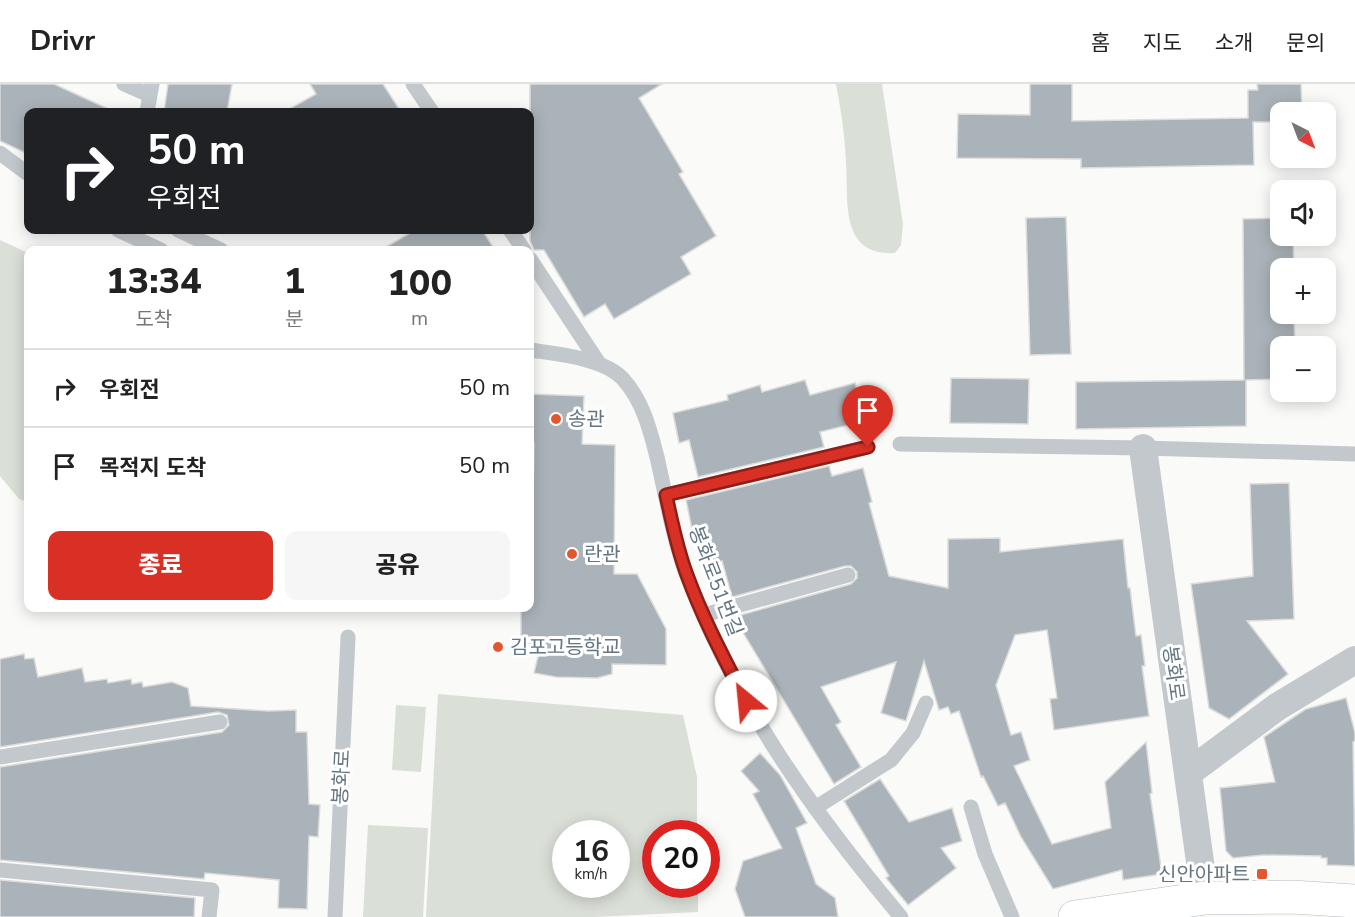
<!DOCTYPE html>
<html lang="ko">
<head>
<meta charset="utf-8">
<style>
	:root { --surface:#fff; --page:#f6f6f6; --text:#222; --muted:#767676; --line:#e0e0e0; --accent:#d93025 }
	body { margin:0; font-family:"Nunito Sans","Noto Sans KR",sans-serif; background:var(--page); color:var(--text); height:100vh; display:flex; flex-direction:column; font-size:22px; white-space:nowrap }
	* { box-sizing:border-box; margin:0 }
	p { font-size:20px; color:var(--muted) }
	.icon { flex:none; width:33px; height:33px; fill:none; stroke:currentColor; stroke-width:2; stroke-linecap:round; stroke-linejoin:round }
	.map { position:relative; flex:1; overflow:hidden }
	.details { position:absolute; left:24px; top:162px; width:510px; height:366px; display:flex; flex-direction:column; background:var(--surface); border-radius:12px; box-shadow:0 3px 15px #0003 }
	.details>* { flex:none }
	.hud { position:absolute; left:24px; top:24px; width:510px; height:126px; border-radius:12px; box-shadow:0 3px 15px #0003; background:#202124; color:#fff; overflow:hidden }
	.needle { width:39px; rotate:138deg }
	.buttons { position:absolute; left:1270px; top:18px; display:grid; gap:12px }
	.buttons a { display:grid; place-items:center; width:66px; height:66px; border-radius:12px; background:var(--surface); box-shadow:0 3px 15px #0003; font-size:30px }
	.speed { position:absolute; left:552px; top:736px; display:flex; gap:12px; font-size:30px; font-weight:700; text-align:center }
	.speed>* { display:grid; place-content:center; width:78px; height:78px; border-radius:50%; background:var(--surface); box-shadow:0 3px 15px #0003; line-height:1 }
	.speed small { font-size:15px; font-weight:400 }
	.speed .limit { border:9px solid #d22; background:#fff; color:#111 }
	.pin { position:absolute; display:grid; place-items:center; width:51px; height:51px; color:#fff; margin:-62px -26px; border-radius:50% 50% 50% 0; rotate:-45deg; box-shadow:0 0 6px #0007 }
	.pin .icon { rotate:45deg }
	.me { position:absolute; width:66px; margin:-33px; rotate:332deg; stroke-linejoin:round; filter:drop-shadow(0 0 4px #0008) }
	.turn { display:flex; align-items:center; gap:21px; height:126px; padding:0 24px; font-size:27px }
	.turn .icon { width:78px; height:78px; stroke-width:2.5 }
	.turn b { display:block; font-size:42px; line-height:51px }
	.eta { display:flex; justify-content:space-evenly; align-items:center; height:102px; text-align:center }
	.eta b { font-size:36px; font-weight:800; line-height:42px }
	.action { display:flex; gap:12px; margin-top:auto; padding:12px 24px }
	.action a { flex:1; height:69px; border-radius:12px; background:var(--accent); color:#fff; font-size:24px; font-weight:800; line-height:69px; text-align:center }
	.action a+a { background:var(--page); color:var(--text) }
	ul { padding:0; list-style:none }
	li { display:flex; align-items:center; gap:18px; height:78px; padding:0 24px; border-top:2px solid var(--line) }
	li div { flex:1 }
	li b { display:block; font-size:22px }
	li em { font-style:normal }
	header { display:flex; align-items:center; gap:36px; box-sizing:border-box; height:84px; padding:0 30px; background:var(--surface); border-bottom:2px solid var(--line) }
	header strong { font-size:28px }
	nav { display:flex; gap:33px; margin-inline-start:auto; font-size:21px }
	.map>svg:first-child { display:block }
</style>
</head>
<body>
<header>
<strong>Drivr</strong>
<nav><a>홈</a><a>지도</a><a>소개</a><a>문의</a></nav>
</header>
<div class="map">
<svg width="1355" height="833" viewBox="0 0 1355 833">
	<rect width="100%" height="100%" fill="#fafaf8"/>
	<g fill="#dadfd7" fill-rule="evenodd">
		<path d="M836 0H882L903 140 901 161 895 169C879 170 863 166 855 151 844 129 848 102 846 78 845 52 841 26 836 0Z"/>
		<path d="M0 156 28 169V418L19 415 0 392Z"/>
		<path d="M438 610 683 631 697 693V750H656V801H698V828L594 833H426ZM566 750H616V801H566Z"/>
		<path d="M396 621 426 623 421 688 392 686Z"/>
		<path d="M368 741 428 744 423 833H363Z"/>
	</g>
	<g fill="#aab3b9" stroke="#dcdcda" stroke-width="1.5">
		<path d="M0 0H54L115 28H28V70L0 57Z"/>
		<path d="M168 0H232L227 28H164Z"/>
		<path d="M310 0H383L401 28H284L316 10Z"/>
		<path d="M530 0H662L639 14 683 88 679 90 716 152 681 173 691 190 614 235 605 220 584 233 544 166H534L530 157Z"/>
		<path d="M1030 0H1072V37L1248 34V6H1258L1257 0H1301L1302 28H1281V38H1253L1254 81 1081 84V75L957 74 958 30 1030 31Z"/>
		<path d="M1066 133 1071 270 1030 271 1026 134Z"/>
		<path d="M1281 134V152H1293L1294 184H1281V230H1294L1295 262H1281V295L1246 296V342L1076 345V298L1244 296 1243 135Z"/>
		<path d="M415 146H482L495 166H381Z"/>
		<path d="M951 294 1029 295 1028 340 950 339Z"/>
		<path d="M805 296 810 311 855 299 865 337 820 348 824 363 698 393 689 356 679 359 673 329 728 316 727 311 760 301 762 308Z"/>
		<path d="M530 310 584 312 582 360 615 361 614 490H637L666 545V581L612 580V590L597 594 556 593 534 589 540 564 521 563V524H530V416H533L534 359H530Z"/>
		<path d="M829 382 832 392 863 384 872 418 869 419 889 492 948 504V455L1000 454V468L1123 455 1128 504H1130L1136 552 1141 551 1145 582H1142L1149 632 1054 646 1050 615 1057 614 1047 546 1015 551 996 601 1011 651 1021 648 1030 676 1014 682 1052 760 1111 744 1105 698 1146 658 1152 709 1150 710 1162 790 1123 796 1122 786 1053 805 1021 753 1005 719 998 722 983 692 981 693 959 627 951 630 948 623 939 626 924 577 906 637 881 629 896 578 821 603 841 638 836 641 861 683 834 700 739 542 737 532 851 500 857 494V488L851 482H845L732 513 722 477 711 480 704 453 694 455 686 416Z"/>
		<path d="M1289 399 1294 535 1247 537 1288 590 1229 635 1209 624 1191 500 1253 492 1250 400Z"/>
		<path d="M24 570 25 575 34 574 38 593 82 584 85 598 107 595 108 599 131 595 132 600 142 598 143 603 172 598 188 604 191 622 268 627 296 626V648H307L309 720 320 721 318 753 309 752 307 825 278 824 279 796 205 789 204 795 0 776V683L222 648 229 641 227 631 218 628 0 663V575Z"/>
		<path d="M1346 614 1355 649V657L1353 658 1355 782 1327 781V774H1321V772L1264 771 1233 774 1226 767 1220 704 1275 698 1264 653 1306 625Z"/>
		<path d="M760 669 780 691 807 739 796 744 816 800 835 814 838 833H745L735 805 743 777 782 764 753 710 759 707 741 687Z"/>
		<path d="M880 695 909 738 952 724 962 757 941 764 956 784 908 821 886 794 889 792 844 717Z"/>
		<path d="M0 796 195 814 194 833H0Z"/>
	</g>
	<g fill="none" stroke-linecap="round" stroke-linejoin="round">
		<defs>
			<path id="secondary" d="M1075 833 1205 814 1292 813 1355 817"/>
		</defs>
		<use href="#secondary" stroke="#b3babf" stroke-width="34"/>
		<g stroke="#c3c8cc" stroke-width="15">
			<path d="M124 0 149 11"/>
			<path d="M413 0 432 28"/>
			<path d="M147 28 152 0"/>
			<path d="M0 69 28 90"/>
			<path d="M118 146 161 166"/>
			<path d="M178 146 221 166"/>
			<path d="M510 146 524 166"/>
			<path d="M530 175 598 278"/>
			<path d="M530 266C557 270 604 274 623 295 643 317 650 346 657 373 666 413 673 454 687 492 735 619 814 730 901 833"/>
			<path d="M900 360 1143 364 1355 370"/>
			<path d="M666 411 868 363"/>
			<path d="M704 531 848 491"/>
			<path d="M0 673 220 638"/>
			<path d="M971 723 985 770 1012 833"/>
			<path d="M815 724 891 676 913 649 926 619"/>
			<path d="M0 786 212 806 209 833"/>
			<path d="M335 833 348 553"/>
		</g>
		<g stroke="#c3c8cc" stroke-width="28">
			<path d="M1143 364 1205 814"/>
			<path d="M1188 689 1277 623 1355 576"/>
		</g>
		<use href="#secondary" stroke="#fff" stroke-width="33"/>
	</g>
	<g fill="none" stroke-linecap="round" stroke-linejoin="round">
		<defs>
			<path id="route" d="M746 617C725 576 703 535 687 491 677 465 672 438 666 411L868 363"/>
		</defs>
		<use href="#route" stroke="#8d1f18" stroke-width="15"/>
		<use href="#route" stroke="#d93025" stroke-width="10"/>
	</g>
	<g fill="#e4572e" stroke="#fff" stroke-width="2">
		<circle cx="556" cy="335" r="6"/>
		<circle cx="572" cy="470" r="6"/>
		<circle cx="498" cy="563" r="6"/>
		<rect x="1256" y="784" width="12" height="12" rx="3"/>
	</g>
	<g text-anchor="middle" stroke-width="6" stroke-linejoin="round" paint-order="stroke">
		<g font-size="20" fill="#657683" stroke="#fff" text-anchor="start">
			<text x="568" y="342">송관</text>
			<text x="584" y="477">란관</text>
			<text x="510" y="570">김포고등학교</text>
			<text x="1250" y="797" text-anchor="end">신안아파트</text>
		</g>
		<g font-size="20" fill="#657683" stroke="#fff">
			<text transform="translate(716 497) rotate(69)" y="7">봉화로51번길</text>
			<text transform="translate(1174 589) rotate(82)" y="7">봉화로</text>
			<text transform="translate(341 693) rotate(-87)" y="7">봉화로</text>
		</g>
	</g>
</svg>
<div class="buttons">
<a><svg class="needle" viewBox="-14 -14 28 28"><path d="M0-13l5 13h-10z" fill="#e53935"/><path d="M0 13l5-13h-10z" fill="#767676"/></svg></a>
<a><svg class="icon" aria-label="sound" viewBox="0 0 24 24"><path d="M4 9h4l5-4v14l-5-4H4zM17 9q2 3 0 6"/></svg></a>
<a>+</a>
<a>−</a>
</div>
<div class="speed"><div>16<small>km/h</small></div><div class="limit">20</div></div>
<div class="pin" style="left:868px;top:363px;background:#d93025"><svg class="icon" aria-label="arrive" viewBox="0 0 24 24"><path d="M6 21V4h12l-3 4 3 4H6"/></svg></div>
<svg class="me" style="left:746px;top:617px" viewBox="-20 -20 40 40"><circle r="19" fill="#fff"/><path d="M0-13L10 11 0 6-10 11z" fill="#d93025"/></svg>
<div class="hud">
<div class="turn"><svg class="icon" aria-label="right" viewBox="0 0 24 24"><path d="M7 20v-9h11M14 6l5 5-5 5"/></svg><div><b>50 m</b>우회전</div></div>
</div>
<section class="details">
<div class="eta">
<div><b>13:34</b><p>도착</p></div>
<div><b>1</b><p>분</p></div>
<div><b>100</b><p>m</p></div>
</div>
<ul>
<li><svg class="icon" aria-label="right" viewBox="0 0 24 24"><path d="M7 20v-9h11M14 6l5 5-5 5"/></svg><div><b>우회전</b></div><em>50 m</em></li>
<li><svg class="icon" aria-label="arrive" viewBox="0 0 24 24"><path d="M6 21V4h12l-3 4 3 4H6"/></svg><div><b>목적지 도착</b></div><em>50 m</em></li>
</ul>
<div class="action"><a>종료</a><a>공유</a></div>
</section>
</div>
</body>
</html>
